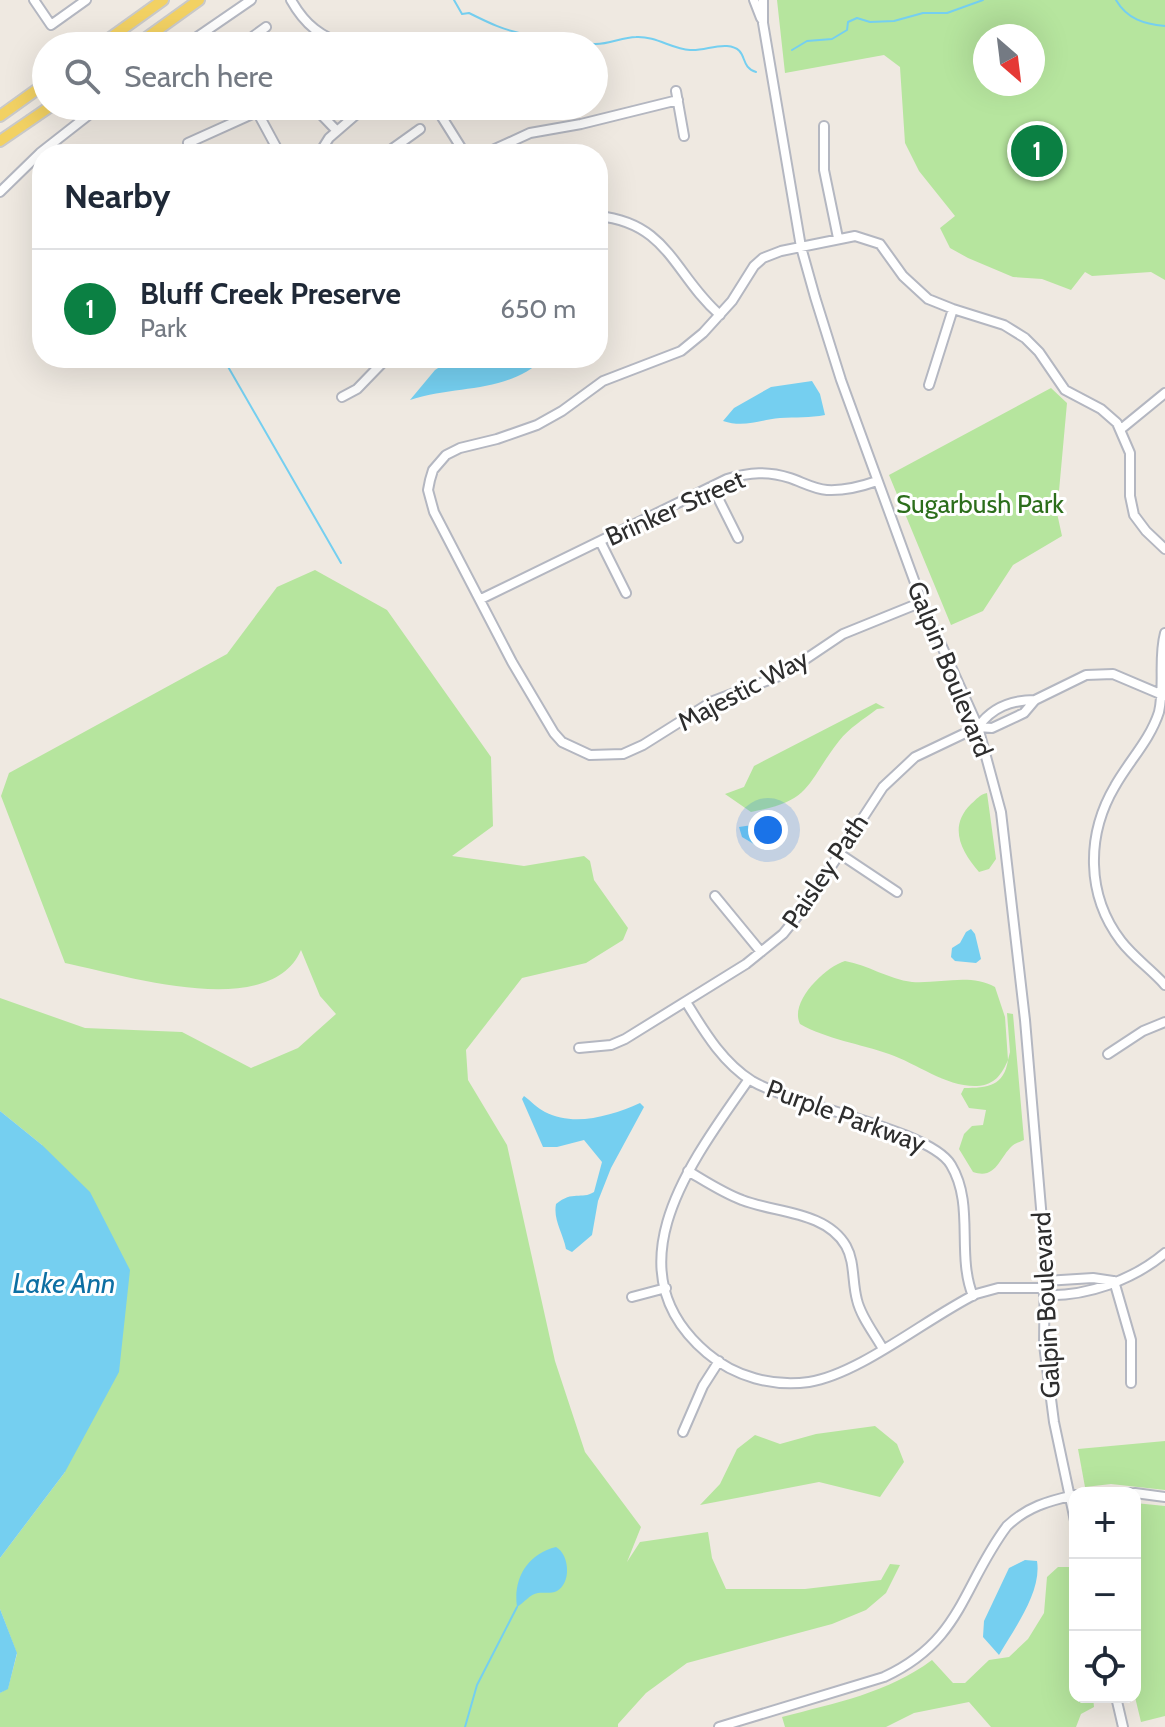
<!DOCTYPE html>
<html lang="en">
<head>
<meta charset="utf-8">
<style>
  :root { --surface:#fff; --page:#f2f2f3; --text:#1f2937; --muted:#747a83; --line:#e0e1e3; --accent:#0b8043 }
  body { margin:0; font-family:Cabin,sans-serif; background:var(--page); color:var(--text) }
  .controls { position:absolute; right:24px; bottom:24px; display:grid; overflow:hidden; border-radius:16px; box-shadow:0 8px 32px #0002 }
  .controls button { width:72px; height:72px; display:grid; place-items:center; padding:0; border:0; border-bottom:2px solid var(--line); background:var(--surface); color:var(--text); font:40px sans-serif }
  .compass { position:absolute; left:973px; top:24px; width:72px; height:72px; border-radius:50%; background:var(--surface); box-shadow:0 8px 32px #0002; rotate:152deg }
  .you { position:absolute; left:768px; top:830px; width:28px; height:28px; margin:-20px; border:6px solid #fff; border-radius:50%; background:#1a73e8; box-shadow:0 0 0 12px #1a73e833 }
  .badge { display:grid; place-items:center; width:52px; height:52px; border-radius:50%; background:var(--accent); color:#fff; font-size:26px; font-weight:700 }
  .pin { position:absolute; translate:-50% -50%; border:4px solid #fff; box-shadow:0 2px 8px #0006 }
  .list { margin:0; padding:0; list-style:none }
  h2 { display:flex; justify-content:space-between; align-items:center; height:104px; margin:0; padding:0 32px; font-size:34px }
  h2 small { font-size:26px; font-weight:400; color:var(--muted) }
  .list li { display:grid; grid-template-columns:52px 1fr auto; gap:24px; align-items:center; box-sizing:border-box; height:120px; padding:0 32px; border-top:2px solid var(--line) }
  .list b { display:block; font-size:30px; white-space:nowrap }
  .list p { margin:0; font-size:26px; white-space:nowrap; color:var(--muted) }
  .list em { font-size:26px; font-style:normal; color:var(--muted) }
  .icon { flex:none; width:44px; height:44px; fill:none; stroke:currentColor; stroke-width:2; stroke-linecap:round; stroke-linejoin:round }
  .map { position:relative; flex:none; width:1165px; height:1727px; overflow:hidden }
  .search { position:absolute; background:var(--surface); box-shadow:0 8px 32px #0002; left:32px; top:32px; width:576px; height:88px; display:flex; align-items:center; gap:20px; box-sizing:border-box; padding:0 28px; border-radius:44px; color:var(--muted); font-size:30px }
  .panel { position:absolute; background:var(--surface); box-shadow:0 8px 32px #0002; left:32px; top:144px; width:576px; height:224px; border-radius:32px }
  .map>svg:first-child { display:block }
</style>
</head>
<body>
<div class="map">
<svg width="1165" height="1727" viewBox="0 0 1165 1727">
  <rect width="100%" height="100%" fill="#efe9e1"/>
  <path fill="#b6e59e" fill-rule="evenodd" d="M777 0H1165V280L1151 272 1092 276 1085 272 1071 290 1042 279 1013 277 968 258 950 248 940 228 955 216 919 171 905 143 900 67 884 55 785 73ZM985 36H1033V84H985Z
    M1051 388 1067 403 1057 513 1062 536 1013 565 983 611 951 625 889 475Z
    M315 570 387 610 491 757 493 826 452 856 524 866 584 856 590 861 594 880 628 928 623 940 586 963 522 978 466 1050 468 1080 507 1145 555 1361 585 1452 641 1527 627 1562 640 1542 708 1532 712 1558 726 1589H805L881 1580 890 1564 900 1565 886 1593 866 1610 832 1624 687 1663 646 1693 618 1724V1727H0V1693L8 1688 17 1654 0 1609V1558L65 1472 42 1145 0 1111V998L85 1028 182 1032 251 1068 298 1048 336 1014 320 996 301 950C270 1022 124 975 65 963L1 796 9 773 227 654 277 587Z
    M876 703 885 708 877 709C864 719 849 728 839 741 805 785 812 801 751 812L725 794 744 787 754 766Z
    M987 793 996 859 989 869 979 872C961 851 948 827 971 804 977 799 979 795 987 793Z
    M845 961C868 965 888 979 912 982 940 984 970 973 995 987L1005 1017 1008 1060 1010 1052 1007 1013 1013 1014 1024 1140C1020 1142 1015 1143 1012 1146 999 1158 996 1180 973 1172L959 1149 964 1134 972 1126 983 1125 986 1110 969 1108 961 1094 964 1088C988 1088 1004 1086 1008 1060 1002 1074 995 1085 977 1086 946 1087 918 1064 889 1054 861 1044 826 1039 800 1024 789 1002 825 967 845 961Z
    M875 1426 897 1444 904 1462 880 1497 819 1482 700 1505 720 1484 737 1449 755 1435 780 1444 816 1434Z
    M1165 1441V1490L1111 1484 1085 1487 1078 1449Z
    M1135 1503 1165 1506V1716L1141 1722 1135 1697Z
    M1058 1567H1071L1075 1593V1697H1093L1094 1707 1081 1714 1076 1727H991L969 1702 914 1713 886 1727H785L782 1717C835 1703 888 1693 932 1660L953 1683H965L989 1660 1009 1657 1028 1639 1044 1613 1047 1577Z"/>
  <path fill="#c9ec9a" d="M950 497 955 513 939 518 933 503Z"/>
  <path fill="#75cff0" d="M454 358H545C504 395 459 384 410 400L435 370Z
    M812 381 820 394 825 415C810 418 796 417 780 418 759 420 744 428 723 421L734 408 771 387Z
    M778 821 782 835 778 842 764 850 742 837 739 827Z
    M971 929 975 934 981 959 976 963 955 961 951 957 952 948 960 943 966 932Z
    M524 1096C531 1101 537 1108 545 1112 574 1127 611 1116 640 1103L644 1107 611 1168 598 1201 592 1235 572 1252 566 1249C563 1233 553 1220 556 1204 573 1190 581 1200 594 1192L602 1162 584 1140 557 1147H543L522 1099Z
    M0 1111 42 1145 90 1192 130 1270 119 1372 65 1472 0 1558Z
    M556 1547C569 1554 572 1582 557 1591 551 1594 543 1592 538 1593 530 1594 524 1603 517 1607 513 1579 527 1554 556 1547Z
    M1025 1560 1037 1561C1042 1592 1014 1629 999 1655L983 1637 984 1621 1009 1568Z
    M0 1609 17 1653 8 1689 0 1693Z"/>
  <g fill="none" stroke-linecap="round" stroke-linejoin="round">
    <path stroke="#75cff0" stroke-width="2" d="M454 0 462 14 469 13C487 22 507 32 527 34 535 35 543 33 552 35 566 38 579 43 594 44 608 45 622 37 636 37 656 36 672 49 690 50 703 51 714 45 727 46 750 48 738 67 756 72
      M1116 0C1127 19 1144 24 1165 26
      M792 50 807 41 832 39 847 30 848 22 857 18 870 22 894 21 923 13H947L983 0
      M223 358 341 563
      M465 1727 477 1685 517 1607"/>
    <defs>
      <path id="minor" d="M34 0 51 25 86 0
        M291 0C305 25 321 37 348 46
        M754 0 761 18
        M763 0V23L801 247 815 297 841 380 922 602 978 727 1001 812 1025 1020 1035 1138 1045 1255 1044 1345 1054 1422 1075 1521
        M184 46 251 0
        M240 46 266 27
        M676 91 684 136
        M254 106 280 154
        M313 106 337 131
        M435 106 465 154
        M824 126V170L838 238
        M188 143 257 112
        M319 154 329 138 366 106
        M385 154 420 129
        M484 154 530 133 581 124 678 100
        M0 192 40 153 100 106
        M598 216C669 223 674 275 720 315
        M929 385 953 309
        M342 397 357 389 387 358
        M1121 429 1165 393
        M712 486 738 538
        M600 541 626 593
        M481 599 727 479C750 472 768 471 790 478 802 482 814 489 827 490 845 491 860 487 877 481
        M922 602 843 634 782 675 713 701 643 745 623 754 590 755 562 742 554 733 512 662 434 512 428 490 430 480 433 470 446 455 460 448 497 439 537 425 562 411 603 381 681 351 703 333 732 301 754 266 763 258 781 251 855 236 880 244 903 276 928 299 953 309 1004 325 1025 338 1039 352 1065 390 1101 409 1117 423 1130 453V496L1134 515 1146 531 1165 549
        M1165 633C1158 658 1165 686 1159 712 1150 740 1129 761 1115 786 1086 835 1086 895 1121 941 1134 958 1151 969 1165 985
        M978 727C992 707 1011 700 1035 700
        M840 854 897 892
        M715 896 761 952
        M686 1002C704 1031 722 1062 752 1081 795 1106 931 1130 951 1165 975 1205 956 1254 973 1296
        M579 1048 611 1045 625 1039 746 964 783 934 804 908 883 787 915 757 978 727 992 728 1024 713 1035 700 1086 675 1113 674 1165 696
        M1108 1054 1143 1031 1165 1022
        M749 1079C694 1158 607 1268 707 1353 735 1377 773 1387 809 1382 860 1374 927 1318 976 1294L998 1288H1045
        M688 1171C705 1181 723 1193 742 1200 775 1213 826 1211 846 1246 855 1262 852 1282 857 1300 861 1317 874 1333 883 1349
        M1045 1281 1093 1278 1113 1281
        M1114 1281 1131 1340V1383
        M1044 1295C1086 1297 1133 1280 1165 1253
        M632 1297 666 1288
        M683 1432 703 1386 719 1361
        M1086 1493H1131
        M1135 1493 1165 1497
        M1116 1697 1123 1727
        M719 1727 884 1677C962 1641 962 1586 1007 1526 1027 1507 1048 1501 1075 1495"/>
      <path id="major" d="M99 46 163 0
        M135 46 199 0
        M0 116 46 83
        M0 141 51 106"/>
    </defs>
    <use href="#minor" stroke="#b4b7c1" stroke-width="12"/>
    <use href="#major" stroke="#c9c9c9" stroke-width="14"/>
    <use href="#minor" stroke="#fff" stroke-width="8"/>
    <use href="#major" stroke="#f2d163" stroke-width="10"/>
  </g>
  <g text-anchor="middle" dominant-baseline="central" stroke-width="6" stroke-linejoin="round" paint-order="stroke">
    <g font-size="26" fill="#2c6e1b" stroke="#fff">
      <text x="980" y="504">Sugarbush Park</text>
    </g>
    <g font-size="26" fill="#2e2e2e" stroke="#fff">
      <text transform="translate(675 508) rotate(-24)">Brinker Street</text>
      <text transform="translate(950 669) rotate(68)">Galpin Boulevard</text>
      <text transform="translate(743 690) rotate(-28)">Majestic Way</text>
      <text transform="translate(825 871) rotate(-56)">Paisley Path</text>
      <text transform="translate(846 1116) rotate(20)">Purple Parkway</text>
      <text transform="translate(1046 1305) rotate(-93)">Galpin Boulevard</text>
    </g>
    <g font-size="28" font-style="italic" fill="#0d6fa3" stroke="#fff">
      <text x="64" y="1283">Lake Ann</text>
    </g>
  </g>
</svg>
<div class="controls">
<button>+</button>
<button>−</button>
<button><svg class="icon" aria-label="locate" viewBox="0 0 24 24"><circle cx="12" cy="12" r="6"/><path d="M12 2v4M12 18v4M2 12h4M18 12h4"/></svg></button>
</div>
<svg class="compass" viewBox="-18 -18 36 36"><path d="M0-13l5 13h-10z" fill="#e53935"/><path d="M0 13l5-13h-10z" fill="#747a83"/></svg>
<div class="you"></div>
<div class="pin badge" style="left:1037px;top:151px">1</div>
<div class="search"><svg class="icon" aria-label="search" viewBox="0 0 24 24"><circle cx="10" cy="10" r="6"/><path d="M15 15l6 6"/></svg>Search here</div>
<section class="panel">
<h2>Nearby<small></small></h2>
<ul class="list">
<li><span class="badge">1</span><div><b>Bluff Creek Preserve</b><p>Park</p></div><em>650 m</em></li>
</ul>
</section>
</div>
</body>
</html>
